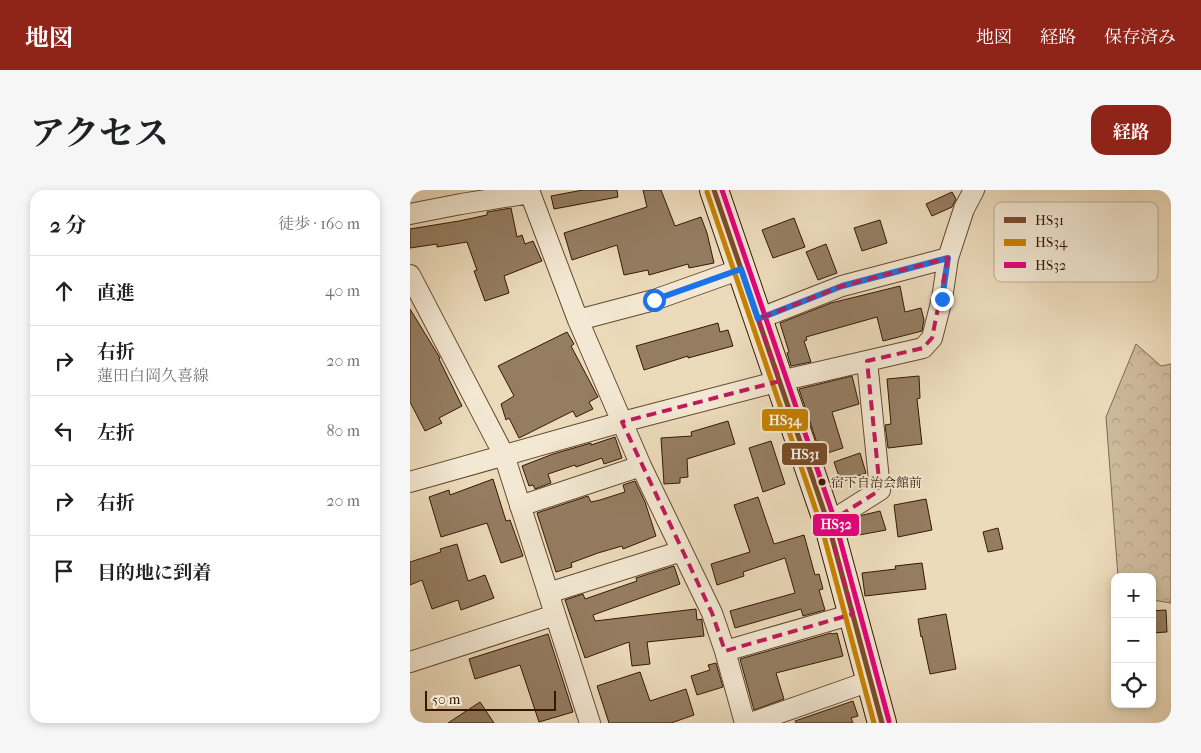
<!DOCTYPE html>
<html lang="ja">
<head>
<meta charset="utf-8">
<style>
  :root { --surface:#fff; --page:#f6f6f6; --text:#202124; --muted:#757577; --line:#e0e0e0; --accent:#8f2418 }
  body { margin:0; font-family:"IM FELL French Canon","Noto Serif JP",serif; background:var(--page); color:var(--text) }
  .controls { position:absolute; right:15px; bottom:15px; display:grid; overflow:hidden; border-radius:10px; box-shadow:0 2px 8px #0003 }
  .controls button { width:45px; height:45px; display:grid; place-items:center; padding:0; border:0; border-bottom:1px solid var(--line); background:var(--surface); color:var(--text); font:25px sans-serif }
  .scale { position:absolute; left:15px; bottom:12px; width:131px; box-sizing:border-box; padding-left:5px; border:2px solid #361802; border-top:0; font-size:14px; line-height:18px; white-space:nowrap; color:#361802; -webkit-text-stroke:4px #f3e8d3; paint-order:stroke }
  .stop { position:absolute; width:15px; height:15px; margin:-11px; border:4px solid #1a73e8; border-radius:50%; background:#fff }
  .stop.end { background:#1a73e8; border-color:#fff; box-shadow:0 1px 5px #0008 }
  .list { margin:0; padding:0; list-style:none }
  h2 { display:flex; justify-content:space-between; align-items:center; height:65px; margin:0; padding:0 20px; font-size:21px }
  h2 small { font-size:16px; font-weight:400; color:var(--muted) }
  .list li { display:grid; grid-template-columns:32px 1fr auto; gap:15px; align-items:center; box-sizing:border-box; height:70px; padding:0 20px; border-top:1px solid var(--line) }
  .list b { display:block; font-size:19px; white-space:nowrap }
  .list p { margin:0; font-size:16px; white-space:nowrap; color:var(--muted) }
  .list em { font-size:16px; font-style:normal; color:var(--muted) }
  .icon { flex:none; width:28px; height:28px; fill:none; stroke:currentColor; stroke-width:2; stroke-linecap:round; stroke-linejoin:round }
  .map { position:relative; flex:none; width:761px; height:533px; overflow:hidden; border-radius:15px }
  header { display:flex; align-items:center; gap:30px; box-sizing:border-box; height:70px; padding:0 25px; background:var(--accent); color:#fff }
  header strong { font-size:24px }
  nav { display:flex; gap:28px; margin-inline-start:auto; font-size:18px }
  .intro { display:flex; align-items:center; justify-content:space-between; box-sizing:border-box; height:120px; padding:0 30px }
  h1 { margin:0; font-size:35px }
  .button { padding:12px 22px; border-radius:15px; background:var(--accent); color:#fff; font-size:18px; font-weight:700 }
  main { display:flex; gap:30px; padding:0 30px }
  aside { flex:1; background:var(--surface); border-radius:15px; box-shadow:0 2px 8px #0003 }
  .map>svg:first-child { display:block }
</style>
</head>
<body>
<header>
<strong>地図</strong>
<nav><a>地図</a><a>経路</a><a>保存済み</a></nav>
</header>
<div class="intro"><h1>アクセス</h1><a class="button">経路</a></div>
<main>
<aside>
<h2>2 分<small>徒歩 · 160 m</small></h2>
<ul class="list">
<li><svg class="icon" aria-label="ahead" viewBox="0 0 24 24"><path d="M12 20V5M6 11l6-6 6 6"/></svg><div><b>直進</b></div><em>40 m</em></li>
<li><svg class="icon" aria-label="right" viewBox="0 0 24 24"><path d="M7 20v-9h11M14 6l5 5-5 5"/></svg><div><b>右折</b><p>蓮田白岡久喜線</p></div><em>20 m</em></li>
<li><svg class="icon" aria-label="left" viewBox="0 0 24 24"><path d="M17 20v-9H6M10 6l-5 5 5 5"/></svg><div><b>左折</b></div><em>80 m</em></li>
<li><svg class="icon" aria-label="right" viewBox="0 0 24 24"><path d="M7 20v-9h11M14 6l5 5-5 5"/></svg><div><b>右折</b></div><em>20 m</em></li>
<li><svg class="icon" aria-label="arrive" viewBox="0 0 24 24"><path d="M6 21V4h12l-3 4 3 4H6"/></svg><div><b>目的地に到着</b></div></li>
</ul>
</aside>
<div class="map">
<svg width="761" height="533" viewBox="0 0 761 533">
  <defs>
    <pattern id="forest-crowns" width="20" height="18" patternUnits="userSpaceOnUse" patternTransform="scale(1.25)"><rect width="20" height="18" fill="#cdba9c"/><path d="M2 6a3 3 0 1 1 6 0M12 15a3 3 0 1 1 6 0" fill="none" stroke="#b19f85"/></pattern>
  </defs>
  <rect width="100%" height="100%" fill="#ecdbbb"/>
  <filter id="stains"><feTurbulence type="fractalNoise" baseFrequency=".004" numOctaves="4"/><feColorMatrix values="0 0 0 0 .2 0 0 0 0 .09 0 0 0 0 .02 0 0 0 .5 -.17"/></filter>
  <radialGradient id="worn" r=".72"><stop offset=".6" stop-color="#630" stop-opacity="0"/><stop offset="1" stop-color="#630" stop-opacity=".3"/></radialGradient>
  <path fill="url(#forest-crowns)" stroke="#82694f" d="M726 154 751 176 761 174V413L742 410V387H708L696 227Z"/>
  <path fill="#957d62" stroke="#361802" d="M173 0H207L208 7 144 19 141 6Z
    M233 0H251L265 36 291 27 297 43 304 73 279 78 278 74 239 85 238 80 214 85 207 55 162 70 154 43 237 17Z
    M542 2 546 9 542 17 522 26 516 14Z
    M101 18 107 47 112 45 115 54 123 51 132 71 94 86 99 103 75 111 64 81 67 80 57 52 27 57V54L0 58V39L49 31 77 25V22Z
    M384 28 395 57 363 68 352 40Z
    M470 30 477 53 452 61 444 38Z
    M416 54 427 83 408 90 396 62Z
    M490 96 495 122 511 118 514 130 512 141 473 151 467 127 396 147 397 150 394 151 401 172 381 176 377 163 379 162 370 133 421 113Z
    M0 119 30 168 29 169 52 216 29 228 32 233 15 241 0 212Z
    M308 133 310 142 318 140 323 156 278 168V166L234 180 226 156Z
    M157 142 164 154 161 156 188 207 179 212 183 219 166 227 163 221 109 248 99 228 96 230 91 214 104 206 88 176Z
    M442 186 449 214 422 222 433 258 411 265 389 199Z
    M509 186 510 208 507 209 512 254 478 258 475 235 481 234 477 189Z
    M318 231 325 254 277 269 278 287 270 288V293L254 294 251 248 282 246 281 242Z
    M205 247 212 268 194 274 192 268 166 277 165 275 138 284 141 293 125 299 123 295 119 296 112 276 143 264 181 253V255Z
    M361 251 375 294 353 302 339 258Z
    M450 263 456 283 431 292 424 272Z
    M83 289 96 331 100 330 113 366 91 373 77 333 31 347 19 307 39 300 40 305Z
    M225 291 235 312 246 346 213 359 212 356 188 363 161 373 162 377 146 382 127 323 178 306 181 312 190 310 215 302 213 295Z
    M348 307 364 354 394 345 405 385 409 384 413 399 409 400 415 420 393 426 391 419 325 438 320 421 385 403 375 368 333 382 334 386 307 395 301 374 340 362 324 315Z
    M516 309 522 340 488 347 484 315Z
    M470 321 476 340 449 345 446 329 453 325Z
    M588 338 593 359 578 362 573 342Z
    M47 354 58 391 75 385 84 408 51 420 48 410 22 419 12 390 0 395V372L31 362 30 359Z
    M512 373 516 399 455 406 452 383 486 379 485 376Z
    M264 376 270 394 183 425 185 431 286 419 287 430 292 429V431L294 446 237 452 240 474 222 476 219 452 175 468 155 410 173 404 175 409 227 391 226 388Z
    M756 420 757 442 742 443V421Z
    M536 424 546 479 520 484 512 446 511 447 508 429Z
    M421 443 422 444 427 443 433 466 366 483 374 509 344 520 330 469Z
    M138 444 163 522 129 532 110 475 65 489 59 469Z
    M306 473 313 497 287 505 281 486 300 480 298 475Z
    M230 482 240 511 276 499 284 525 261 533H199L187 496Z
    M443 511 448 526 441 528 443 533H386L385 531Z
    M70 512 84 533H38Z"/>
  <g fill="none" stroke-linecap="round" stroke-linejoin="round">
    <defs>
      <path id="minor" d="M0 24 51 14 120 3 168 130 231 276 302 423 315 461 335 533
        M0 85 94 265 180 533
        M348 129 432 96 538 68
        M168 130 244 110 331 79
        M0 292 212 232 370 191 513 158 522 148 532 109 538 68 554 19 564 0
        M110 316 231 276
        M418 333 470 300 457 171
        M138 403 272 361
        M315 461 443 424
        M0 472 145 425
        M341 533 460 491"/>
      <path id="secondary" d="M304 0 418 333 472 533"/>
    </defs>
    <use href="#minor" stroke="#644930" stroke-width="22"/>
    <use href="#secondary" stroke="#361802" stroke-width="30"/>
    <use href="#minor" stroke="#f3e8d3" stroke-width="20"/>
    <use href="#secondary" stroke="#f3e8d3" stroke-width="28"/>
    <defs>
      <path id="bus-1" d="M304 0 418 333 472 533"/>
      <path id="bus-2" d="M297 2 411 335 464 533"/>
      <path id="bus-3" d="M312 0 425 331 479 531"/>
    </defs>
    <use href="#bus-1" stroke="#f3e8d3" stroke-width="9"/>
    <use href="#bus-2" stroke="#f3e8d3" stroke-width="9"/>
    <use href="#bus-3" stroke="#f3e8d3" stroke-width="9"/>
    <use href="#bus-1" stroke="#7a4b2a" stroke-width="5"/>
    <use href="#bus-2" stroke="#c78200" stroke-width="5"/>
    <use href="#bus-3" stroke="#e5007d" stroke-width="5"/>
  </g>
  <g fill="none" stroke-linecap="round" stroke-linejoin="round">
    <path stroke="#1a73e8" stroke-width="6" d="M244 110 331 79 348 129 432 96 538 68 532 109"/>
  </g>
  <path fill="none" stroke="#c2185b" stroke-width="4" stroke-dasharray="10 6" stroke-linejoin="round" d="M538 68 522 148 513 158 457 171 470 300 418 333 443 424 315 461 302 423 212 232 370 191 348 129 432 96Z"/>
  <circle fill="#361802" stroke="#f3e8d3" stroke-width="2" cx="412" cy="292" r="4.5"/>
  <g text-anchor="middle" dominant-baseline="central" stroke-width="4" stroke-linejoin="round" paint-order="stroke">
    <g font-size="13" fill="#361802" stroke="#f3e8d3" text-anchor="start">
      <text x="421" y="292">宿下自治会館前</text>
    </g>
  </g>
  <rect x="584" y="12" width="164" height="80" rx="8" fill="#f3e8d3" stroke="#baaa94" stroke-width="1"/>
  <rect x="594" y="27" width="22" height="6" fill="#7a4b2a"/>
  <rect x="594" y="49" width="22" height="7" fill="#c78200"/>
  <rect x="594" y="72" width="22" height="6" fill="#e5007d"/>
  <g font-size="14" fill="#361802">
    <text x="625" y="35">HS31</text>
    <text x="625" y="57">HS34</text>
    <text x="625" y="80">HS32</text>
  </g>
  <g stroke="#f3e8d3" stroke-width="2">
    <rect x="351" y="218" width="48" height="24" rx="5" fill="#c78200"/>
    <rect x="371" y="252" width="47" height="24" rx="5" fill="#7a4b2a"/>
    <rect x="402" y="323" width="48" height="24" rx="5" fill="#e5007d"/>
  </g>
  <g font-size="14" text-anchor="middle" font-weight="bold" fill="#fff">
    <text x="375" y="235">HS34</text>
    <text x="395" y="269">HS31</text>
    <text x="426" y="339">HS32</text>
  </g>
  <rect width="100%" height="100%" filter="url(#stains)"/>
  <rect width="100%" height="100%" fill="url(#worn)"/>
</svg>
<div class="controls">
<button>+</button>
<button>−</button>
<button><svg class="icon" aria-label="locate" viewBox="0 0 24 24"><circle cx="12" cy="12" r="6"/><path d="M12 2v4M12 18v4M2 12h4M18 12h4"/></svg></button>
</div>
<div class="scale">50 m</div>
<div class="stop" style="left:244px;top:110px"></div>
<div class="stop end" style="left:532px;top:109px"></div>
</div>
</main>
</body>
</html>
